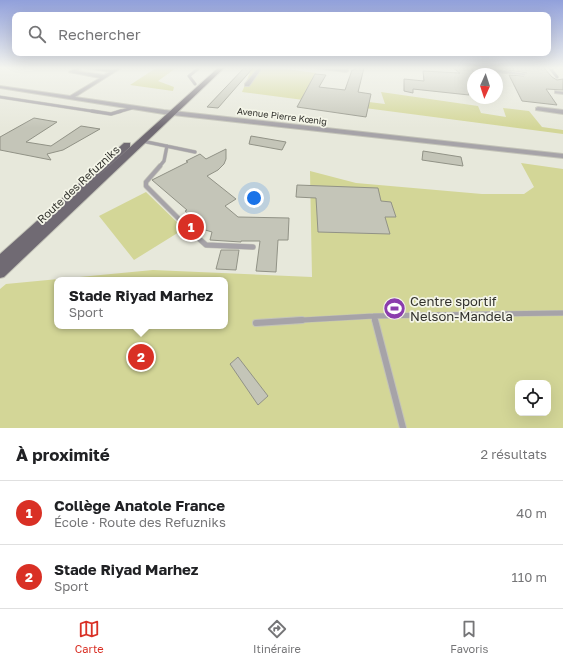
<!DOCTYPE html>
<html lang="fr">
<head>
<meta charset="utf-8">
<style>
  :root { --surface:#fff; --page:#f2f2f2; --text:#202124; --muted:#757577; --line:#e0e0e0; --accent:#d93025 }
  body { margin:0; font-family:"Golos Text",sans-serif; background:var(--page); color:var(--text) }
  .controls { position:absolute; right:12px; bottom:12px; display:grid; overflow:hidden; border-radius:8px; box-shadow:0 4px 16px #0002 }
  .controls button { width:36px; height:36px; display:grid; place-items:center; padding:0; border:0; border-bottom:1px solid var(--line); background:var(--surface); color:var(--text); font:20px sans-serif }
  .compass { position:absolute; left:467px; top:68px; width:36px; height:36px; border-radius:50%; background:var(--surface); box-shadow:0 4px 16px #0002; rotate:183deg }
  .you { position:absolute; left:254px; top:198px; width:14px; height:14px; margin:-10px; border:3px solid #fff; border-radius:50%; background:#1a73e8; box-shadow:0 0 0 6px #1a73e833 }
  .badge { display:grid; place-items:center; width:26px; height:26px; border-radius:50%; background:var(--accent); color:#fff; font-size:13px; font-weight:700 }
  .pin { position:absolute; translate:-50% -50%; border:2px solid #fff; box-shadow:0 1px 4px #0006 }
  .popup { position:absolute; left:54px; top:277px; width:174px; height:52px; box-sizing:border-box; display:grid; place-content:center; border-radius:8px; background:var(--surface); filter:drop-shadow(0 1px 3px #0005); font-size:13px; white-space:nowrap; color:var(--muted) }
  .popup b { font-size:15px; color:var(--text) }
  .popup::after { content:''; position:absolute; left:50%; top:100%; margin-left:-8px; border:8px solid transparent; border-top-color:var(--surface) }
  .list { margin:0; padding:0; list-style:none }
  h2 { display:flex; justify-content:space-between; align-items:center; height:52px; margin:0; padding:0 16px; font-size:17px }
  h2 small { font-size:13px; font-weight:400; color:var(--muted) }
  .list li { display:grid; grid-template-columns:26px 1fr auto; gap:12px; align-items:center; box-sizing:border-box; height:64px; padding:0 16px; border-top:1px solid var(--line) }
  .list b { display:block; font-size:15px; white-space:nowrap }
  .list p { margin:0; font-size:13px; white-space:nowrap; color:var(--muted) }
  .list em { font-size:13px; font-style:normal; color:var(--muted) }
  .icon { flex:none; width:22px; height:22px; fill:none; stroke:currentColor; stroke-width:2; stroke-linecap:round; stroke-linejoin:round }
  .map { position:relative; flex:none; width:563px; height:428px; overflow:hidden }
  .search { position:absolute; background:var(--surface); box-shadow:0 4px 16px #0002; left:12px; right:12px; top:12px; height:44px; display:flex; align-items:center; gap:10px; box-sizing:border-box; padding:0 14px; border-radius:8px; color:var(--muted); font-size:15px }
  .sheet { height:180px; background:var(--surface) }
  nav { display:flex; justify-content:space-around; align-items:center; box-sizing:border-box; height:56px; border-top:1px solid var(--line); background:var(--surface); font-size:11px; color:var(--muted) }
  nav a { display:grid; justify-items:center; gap:2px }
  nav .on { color:var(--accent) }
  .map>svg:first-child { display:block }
</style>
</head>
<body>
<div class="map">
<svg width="563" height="428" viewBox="0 0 563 428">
  <rect width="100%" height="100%" fill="#e7e8db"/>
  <path fill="#d3d697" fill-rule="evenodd" d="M156 68H176L158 81 174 87 173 91 130 85Z
    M252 68H278L316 73 304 94 385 104 381 92 478 106 481 113 506 117 503 108 529 111 542 127 563 130V134L242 92Z
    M521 163 563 169V428H0V289L6 284 153 270 312 277 310 171 356 183 482 194H524L534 187ZM57 280H225V326H57ZM518 383H548V413H518Z
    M146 192 184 229 134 260 99 216Z"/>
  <path fill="#c4c5b8" stroke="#919286" d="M244 68H253L218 108 207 107Z
    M355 68H364L358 92 371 94 366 117 297 107 315 74 326 75 319 87 345 90 352 70H354Z
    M453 68H473V85L468 87 469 95 413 89V93L404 91V79L424 81 423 71 460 73Z
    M505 68H544L552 77 557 80 563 79V90L546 89 557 105 522 101 509 75 524 76 527 73 506 70Z
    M34 118 57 122 26 142 51 146 81 126 100 129 63 150 47 154 51 160 0 150V137Z
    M251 136 286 142 282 150 249 144Z
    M226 149V159L224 164 218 170 207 176 236 199 225 206 238 217 289 218 288 240H278L276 272 256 271 260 241H241V242L210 240 212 232 202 229V226L185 211 187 210 152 180 188 162 186 161 200 154 206 159Z
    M423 151 461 157 463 166 422 160Z
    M297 185 378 188 381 201 391 202 396 217H385L390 234 318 232 316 198 296 197Z
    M221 250H239L236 270 216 269Z
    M238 357 268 396 258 405 230 364Z"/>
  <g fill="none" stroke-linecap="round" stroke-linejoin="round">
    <defs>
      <path id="service-far4" d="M550 68 557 77
        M195 84 189 76 199 68
        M0 97 98 112
        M118 112 132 108"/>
      <path id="service-far3" d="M92 111 111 114 121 111
        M142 141 195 152
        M159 167 164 161 167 146"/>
      <path id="service-far2" d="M160 166 146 182V186L196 236"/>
      <path id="service-far1" d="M195 235 206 245 253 247
        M374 316 375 321
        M285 321 374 316 563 313"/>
      <path id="service" d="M375 320 403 428
        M256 323 302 320"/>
      <path id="minor" d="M76 68H81L76 71 104 75 110 72 87 68 113 70 117 68H121L75 97 164 110 563 154V158L164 114 0 88V86L70 96 100 78 69 72Z
        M258 68H262L249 86H245V84Z
        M316 68 344 69V68H348V71L346 72Z
        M493 68H497L499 70 526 74 524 75 498 72Z
        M555 91 563 92V94L555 93Z
        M538 107 563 110V114L536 110V108Z"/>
      <path id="primary" d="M218 68H224L4 277 0 278V254L124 143H130V147L87 186Z"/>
    </defs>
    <use href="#service-far4" stroke="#c3c3b8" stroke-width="3.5"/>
    <use href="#service-far3" stroke="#c3c3b8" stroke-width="4"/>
    <use href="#service-far2" stroke="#c3c3b8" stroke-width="5.5"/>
    <use href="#service-far1" stroke="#c3c3b8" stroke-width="6"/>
    <use href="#service" stroke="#c3c3b8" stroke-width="8"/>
    <use href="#minor" stroke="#c3c3b8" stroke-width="2"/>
    <use href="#primary" stroke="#c3c3b8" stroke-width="2"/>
    <use href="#service-far4" stroke="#a6a3a8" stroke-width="2.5"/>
    <use href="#service-far3" stroke="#a6a3a8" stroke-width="3"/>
    <use href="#service-far2" stroke="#a6a3a8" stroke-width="4"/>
    <use href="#service-far1" stroke="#a6a3a8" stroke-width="5"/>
    <use href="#service" stroke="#a6a3a8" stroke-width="6"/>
    <use href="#minor" fill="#a6a3a8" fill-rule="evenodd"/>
    <use href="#primary" fill="#706a73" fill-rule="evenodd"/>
  </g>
  <linearGradient id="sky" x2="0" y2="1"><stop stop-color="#91a0db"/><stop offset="0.53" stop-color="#f4f5ef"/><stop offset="1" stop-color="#f4f5ef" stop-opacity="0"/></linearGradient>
  <rect width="563" height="128" fill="url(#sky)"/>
  <defs>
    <symbol id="stadium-disc" viewBox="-11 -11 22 22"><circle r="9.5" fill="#8b3dad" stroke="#f4f5e8"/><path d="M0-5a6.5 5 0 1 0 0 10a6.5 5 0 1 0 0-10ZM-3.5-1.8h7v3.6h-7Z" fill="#fff"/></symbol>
  </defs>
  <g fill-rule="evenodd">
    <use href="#stadium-disc" x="382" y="296" width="25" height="25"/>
  </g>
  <g text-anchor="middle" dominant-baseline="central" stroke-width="3.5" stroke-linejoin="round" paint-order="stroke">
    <g font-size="9" fill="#31312c" stroke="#f4f5e8">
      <text transform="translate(282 116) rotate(7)">Avenue Pierre Kœnig</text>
    </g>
    <g font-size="11" fill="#31312c" stroke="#f4f5e8">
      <text transform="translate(78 184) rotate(-43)">Route des Refuzniks</text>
    </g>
    <g font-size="13" fill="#31312c" stroke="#f4f5e8" text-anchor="start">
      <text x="410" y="301">Centre sportif<tspan x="410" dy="15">Nelson-Mandela</tspan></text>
    </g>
  </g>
</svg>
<div class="controls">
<button><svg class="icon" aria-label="locate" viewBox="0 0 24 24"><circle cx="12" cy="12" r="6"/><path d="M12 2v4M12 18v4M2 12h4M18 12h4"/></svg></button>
</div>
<svg class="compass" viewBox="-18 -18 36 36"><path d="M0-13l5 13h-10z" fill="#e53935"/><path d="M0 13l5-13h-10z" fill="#757577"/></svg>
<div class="you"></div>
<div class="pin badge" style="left:191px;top:227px">1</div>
<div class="pin badge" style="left:141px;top:357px">2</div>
<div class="popup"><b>Stade Riyad Marhez</b>Sport</div>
<div class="search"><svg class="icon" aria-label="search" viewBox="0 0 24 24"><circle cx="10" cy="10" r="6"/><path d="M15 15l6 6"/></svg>Rechercher</div>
</div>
<section class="sheet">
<h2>À proximité<small>2 résultats</small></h2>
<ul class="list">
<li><span class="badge">1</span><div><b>Collège Anatole France</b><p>École · Route des Refuzniks</p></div><em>40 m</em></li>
<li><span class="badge">2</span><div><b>Stade Riyad Marhez</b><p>Sport</p></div><em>110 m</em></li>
</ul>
</section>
<nav>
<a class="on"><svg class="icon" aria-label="map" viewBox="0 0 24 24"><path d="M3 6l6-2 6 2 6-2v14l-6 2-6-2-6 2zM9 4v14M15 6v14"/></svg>Carte</a>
<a><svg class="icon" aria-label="directions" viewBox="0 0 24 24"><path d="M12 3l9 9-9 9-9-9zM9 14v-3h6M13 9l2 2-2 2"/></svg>Itinéraire</a>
<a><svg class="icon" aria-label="saved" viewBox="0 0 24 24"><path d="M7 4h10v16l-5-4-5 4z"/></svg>Favoris</a>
</nav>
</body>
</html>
